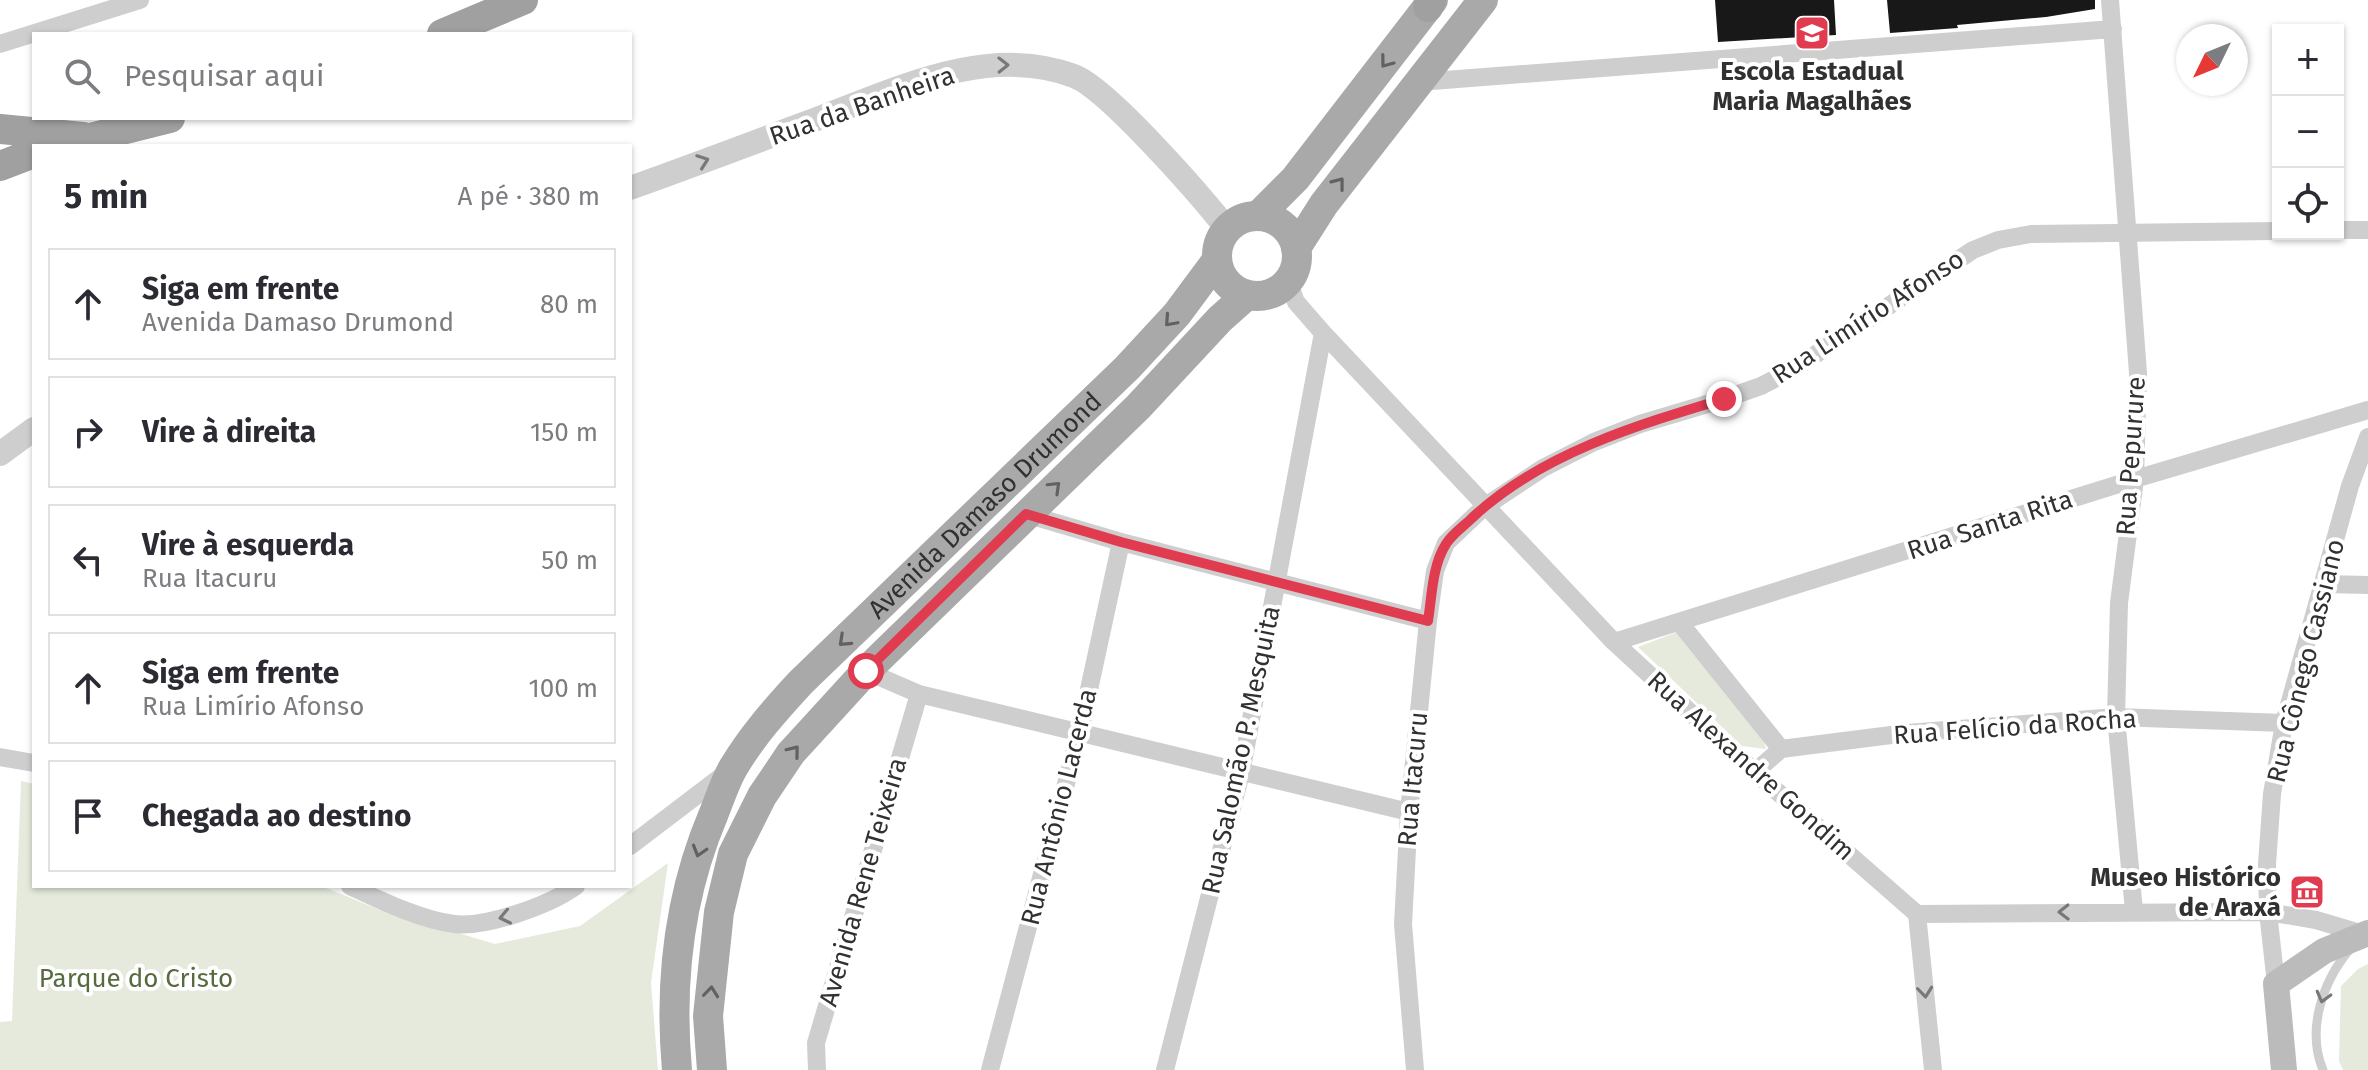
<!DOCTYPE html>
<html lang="pt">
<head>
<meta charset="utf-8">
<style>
  :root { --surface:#fff; --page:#f2f2f3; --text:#2b2b33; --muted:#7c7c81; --line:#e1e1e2 }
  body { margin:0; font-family:"Fira Sans",sans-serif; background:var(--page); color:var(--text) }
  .controls { position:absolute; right:24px; top:24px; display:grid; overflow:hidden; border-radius:0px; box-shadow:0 2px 6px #0004 }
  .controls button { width:72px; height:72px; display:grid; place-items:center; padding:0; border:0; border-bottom:2px solid var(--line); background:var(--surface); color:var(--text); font:40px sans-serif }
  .compass { position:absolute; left:2176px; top:24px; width:72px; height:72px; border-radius:50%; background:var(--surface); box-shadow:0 2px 6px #0004; rotate:227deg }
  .stop { position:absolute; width:24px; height:24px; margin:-18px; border:6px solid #e03b4f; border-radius:50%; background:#fff }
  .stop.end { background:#e03b4f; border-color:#fff; box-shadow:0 2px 8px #0008 }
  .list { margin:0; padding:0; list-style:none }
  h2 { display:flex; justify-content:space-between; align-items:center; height:104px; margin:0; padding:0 32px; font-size:34px }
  h2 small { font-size:26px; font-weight:400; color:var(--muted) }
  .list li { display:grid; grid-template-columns:52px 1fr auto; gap:24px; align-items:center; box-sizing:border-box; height:112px; margin:0 16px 16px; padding:0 16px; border:2px solid var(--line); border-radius:0px }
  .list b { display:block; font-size:30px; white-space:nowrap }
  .list p { margin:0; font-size:26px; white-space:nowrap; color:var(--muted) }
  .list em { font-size:26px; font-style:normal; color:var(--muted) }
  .icon { flex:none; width:44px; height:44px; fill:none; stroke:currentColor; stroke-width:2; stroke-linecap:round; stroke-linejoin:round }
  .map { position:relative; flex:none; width:2368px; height:1070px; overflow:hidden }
  .search { position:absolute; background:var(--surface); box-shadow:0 2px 6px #0004; left:32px; top:32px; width:600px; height:88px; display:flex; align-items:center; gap:20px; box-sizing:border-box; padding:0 28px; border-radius:0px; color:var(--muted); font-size:30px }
  .panel { position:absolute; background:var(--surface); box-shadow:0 2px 6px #0004; left:32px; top:144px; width:600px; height:744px; border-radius:0px }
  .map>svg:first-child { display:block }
</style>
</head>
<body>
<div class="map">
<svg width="2368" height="1070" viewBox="0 0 2368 1070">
  <rect width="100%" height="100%" fill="#fff"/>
  <path fill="#e5eadd" d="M1677 632 1763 738 1766 749 1742 746 1638 647Z
    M21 781 34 784V886H321L378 909 495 944 580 926 668 863 651 983 658 1070H0V1022L12 1021Z
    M2368 964V1070H2343L2339 1061 2341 986 2358 969Z"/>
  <path fill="#181818" d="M1715 0H1834L1836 35 1718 42Z
    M1887 0H2095V9L2046 17 1957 25 1958 28 1890 33Z"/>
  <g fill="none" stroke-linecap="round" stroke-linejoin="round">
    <path stroke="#cecece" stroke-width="9" d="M2323 1070C2306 1029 2323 981 2350 949"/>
    <path stroke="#cecece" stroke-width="18" d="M2110 0 2138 373 2135 479 2119 603 2116 717 2134 911
      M0 44 140 0
      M1419 82 2113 29
      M2338 230H2368
      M1288 281 1296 302 1323 333 1614 642 1755 772 1917 914 2268 912 2316 920 2363 934
      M1026 514 1121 542 1428 621
      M2324 584 2368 585
      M1680 623 1781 749
      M1614 642 2135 479 2368 410
      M866 671 919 694 1409 812
      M0 757 34 763
      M1755 772 1781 749 1907 733 2116 717 2284 723
      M630 846 726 773
      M350 886C380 900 421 920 454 924 486 928 550 905 576 886
      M1917 914 1933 1070
      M2276 984 2268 912 2267 864 2272 794 2284 723 2350 486 2368 437
      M817 1070 816 1043 919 694
      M990 1070 1080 731 1121 542
      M1165 1070 1241 773 1323 333
      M1415 1070 1403 924 1409 812 1428 621 1435 571 1446 543 1484 507 1543 468 1594 442 1640 424 1724 399 1761 386 1792 370 1973 250 1998 240 2031 234 2278 231"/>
    <path stroke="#cecece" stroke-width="24" d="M630 188C689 167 747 145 806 123 889 93 985 42 1074 76 1108 89 1201 196 1227 229
      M0 454 34 429"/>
    <path stroke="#bbb" stroke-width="26" d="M2284 1070 2276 984 2324 951 2368 933"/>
    <g stroke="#a9a9a9" stroke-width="30">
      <path d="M1258 216 1295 179 1433 0"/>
      <circle cx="1257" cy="256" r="40"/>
      <path d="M1296 248 1324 204 1483 0"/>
      <path id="s1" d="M677 1070C669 981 679 895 714 813 720 798 725 782 733 768 752 736 776 709 801 682L1127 368 1177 314 1217 260"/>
      <path d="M712 1070 708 1016 719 912 733 854 762 796 791 753 866 671 1138 407 1220 319 1247 295"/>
    </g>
    <path stroke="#a0a0a0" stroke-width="30" d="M1428 7 1431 0
      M442 34 523 0
      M0 129 83 137
      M58 146 170 118
      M0 166 34 153"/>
  </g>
  <defs><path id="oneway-chevron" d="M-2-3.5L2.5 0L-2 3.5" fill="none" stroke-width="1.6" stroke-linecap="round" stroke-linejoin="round" transform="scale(2)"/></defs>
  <g stroke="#616161">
    <use href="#oneway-chevron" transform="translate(1386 62) rotate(127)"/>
    <use href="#oneway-chevron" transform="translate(1339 183) rotate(-52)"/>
    <use href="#oneway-chevron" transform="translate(1170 321) rotate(132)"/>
    <use href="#oneway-chevron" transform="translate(1055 487) rotate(-44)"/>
    <use href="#oneway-chevron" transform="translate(844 641) rotate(137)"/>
    <use href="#oneway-chevron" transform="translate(794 751) rotate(-51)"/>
    <use href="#oneway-chevron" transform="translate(699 851) rotate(107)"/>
    <use href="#oneway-chevron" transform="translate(711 992) rotate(-84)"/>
  </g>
  <g stroke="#787878">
    <use href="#oneway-chevron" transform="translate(1003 65) rotate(-1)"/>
    <use href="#oneway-chevron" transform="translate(703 161) rotate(-20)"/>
    <use href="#oneway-chevron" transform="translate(2064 912) rotate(179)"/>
    <use href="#oneway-chevron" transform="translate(505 917) rotate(168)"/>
    <use href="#oneway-chevron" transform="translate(1925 992) rotate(84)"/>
    <use href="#oneway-chevron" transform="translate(2323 997) rotate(105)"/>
  </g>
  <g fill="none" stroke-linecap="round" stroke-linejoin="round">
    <path stroke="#e03b4f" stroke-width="10" d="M866 671 1026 514 1121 542 1428 621C1432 596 1432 566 1446 544 1452 534 1464 526 1472 518 1540 454 1637 425 1724 399"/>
  </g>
  <defs>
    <symbol id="school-square" viewBox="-11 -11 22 22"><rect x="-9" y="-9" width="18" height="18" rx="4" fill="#e03b4f" stroke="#fff"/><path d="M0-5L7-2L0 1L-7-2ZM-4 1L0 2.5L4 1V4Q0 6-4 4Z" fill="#fff"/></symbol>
    <symbol id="museum-square" viewBox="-11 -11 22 22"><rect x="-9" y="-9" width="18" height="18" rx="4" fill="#e03b4f" stroke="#fff"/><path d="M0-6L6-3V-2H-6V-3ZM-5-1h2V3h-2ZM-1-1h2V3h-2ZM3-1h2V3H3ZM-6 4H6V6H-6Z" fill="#fff"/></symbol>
  </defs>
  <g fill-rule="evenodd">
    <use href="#school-square" x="1792" y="13" width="40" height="40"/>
    <use href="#museum-square" x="2287" y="872" width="40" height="40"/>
  </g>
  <g text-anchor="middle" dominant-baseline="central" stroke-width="8" stroke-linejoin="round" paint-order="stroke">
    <g font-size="26" font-weight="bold" fill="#313131" stroke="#fff">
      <text x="1812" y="71">Escola Estadual<tspan x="1812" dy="30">Maria Magalhães</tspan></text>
      <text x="2281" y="877" text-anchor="end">Museo Histórico<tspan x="2281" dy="30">de Araxá</tspan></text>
    </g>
    <g font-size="26" fill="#313131" stroke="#fff">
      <text transform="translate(862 106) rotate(-19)">Rua da Banheira</text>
      <text transform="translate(1868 317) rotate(-33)">Rua Limírio Afonso</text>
      <text transform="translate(2131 456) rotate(-86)">Rua Pepurure</text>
      <text stroke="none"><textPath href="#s1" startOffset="676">Avenida Damaso Drumond</textPath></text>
      <text transform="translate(1990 525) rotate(-18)">Rua Santa Rita</text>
      <text transform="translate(2306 661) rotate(-76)">Rua Cônego Cassiano</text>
      <text transform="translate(2015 727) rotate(-4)">Rua Felício da Rocha</text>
      <text transform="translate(1241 750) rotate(-78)">Rua Salomão P. Mesquita</text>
      <text transform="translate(1751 766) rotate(42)">Rua Alexandre Gondim</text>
      <text transform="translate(1413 779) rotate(-85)">Rua Itacuru</text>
      <text transform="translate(1059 807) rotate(-76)">Rua Antônio Lacerda</text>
      <text transform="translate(863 882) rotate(-74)">Avenida Rene Teixeira</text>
    </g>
    <g font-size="26" fill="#566c3f" stroke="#fff">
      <text x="136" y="978">Parque do Cristo</text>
    </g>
  </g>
</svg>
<div class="controls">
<button>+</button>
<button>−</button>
<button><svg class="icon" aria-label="locate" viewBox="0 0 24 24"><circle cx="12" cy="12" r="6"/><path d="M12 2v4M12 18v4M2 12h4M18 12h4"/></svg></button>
</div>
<svg class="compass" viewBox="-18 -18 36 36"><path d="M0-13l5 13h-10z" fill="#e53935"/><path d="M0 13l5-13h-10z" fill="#7c7c81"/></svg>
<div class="stop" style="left:866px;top:671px"></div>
<div class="stop end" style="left:1724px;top:399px"></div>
<div class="search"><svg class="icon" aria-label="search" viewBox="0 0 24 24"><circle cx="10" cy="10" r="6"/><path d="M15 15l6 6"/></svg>Pesquisar aqui</div>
<section class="panel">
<h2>5 min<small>A pé · 380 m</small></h2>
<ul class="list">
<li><svg class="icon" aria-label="ahead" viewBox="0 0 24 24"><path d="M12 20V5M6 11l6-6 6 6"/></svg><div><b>Siga em frente</b><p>Avenida Damaso Drumond</p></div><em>80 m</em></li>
<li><svg class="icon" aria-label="right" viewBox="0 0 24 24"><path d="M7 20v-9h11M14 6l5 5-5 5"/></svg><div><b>Vire à direita</b></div><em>150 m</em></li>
<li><svg class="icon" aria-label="left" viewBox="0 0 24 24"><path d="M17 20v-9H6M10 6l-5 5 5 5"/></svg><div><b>Vire à esquerda</b><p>Rua Itacuru</p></div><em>50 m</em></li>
<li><svg class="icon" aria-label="ahead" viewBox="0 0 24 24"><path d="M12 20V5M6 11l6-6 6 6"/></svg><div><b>Siga em frente</b><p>Rua Limírio Afonso</p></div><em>100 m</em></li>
<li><svg class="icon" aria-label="arrive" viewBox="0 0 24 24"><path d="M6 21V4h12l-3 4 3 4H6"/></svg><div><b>Chegada ao destino</b></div></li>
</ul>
</section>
</div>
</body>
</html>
